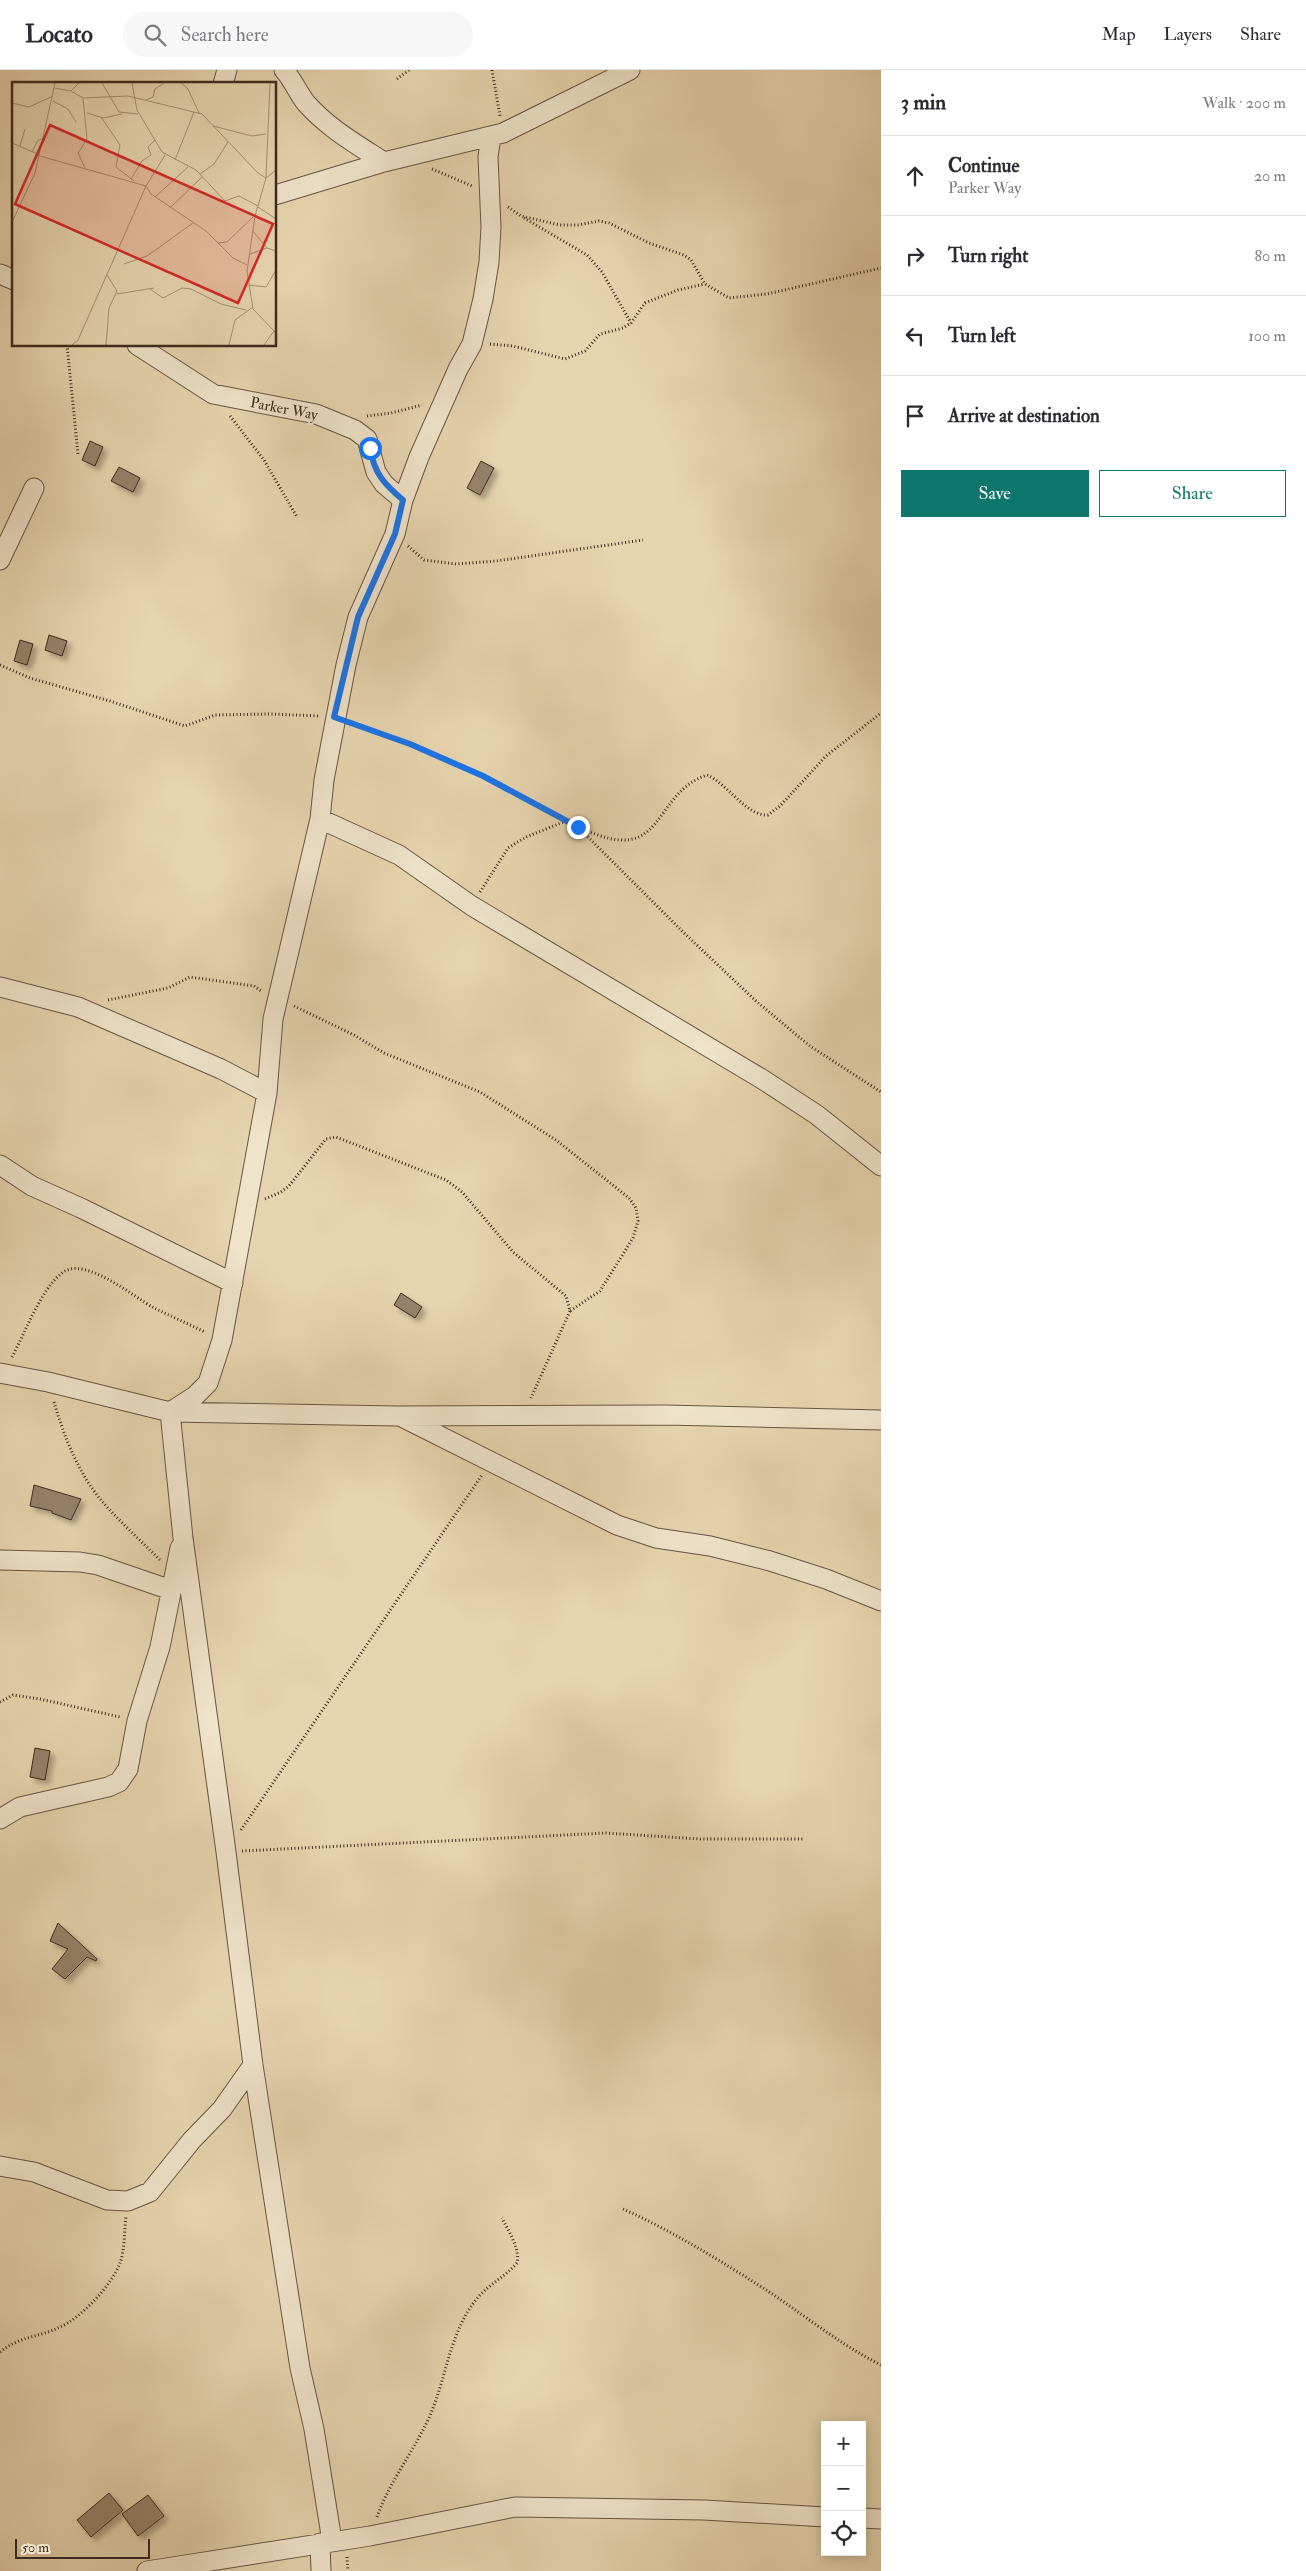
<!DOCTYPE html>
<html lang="en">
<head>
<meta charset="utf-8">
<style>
  :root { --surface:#fff; --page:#f7f7f7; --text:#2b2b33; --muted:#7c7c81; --line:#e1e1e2; --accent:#0f766e }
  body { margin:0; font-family:"IM FELL Double Pica",serif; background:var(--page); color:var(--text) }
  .controls { position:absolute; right:15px; bottom:15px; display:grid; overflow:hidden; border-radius:0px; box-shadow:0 2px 12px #0003 }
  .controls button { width:45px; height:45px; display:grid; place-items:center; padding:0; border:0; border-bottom:1px solid var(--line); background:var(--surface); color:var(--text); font:25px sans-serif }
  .scale { position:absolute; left:15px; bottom:12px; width:135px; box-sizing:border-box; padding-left:5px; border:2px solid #3e2a20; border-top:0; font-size:14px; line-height:18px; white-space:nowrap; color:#3e2a20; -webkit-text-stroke:4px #efe3ca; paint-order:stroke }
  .stop { position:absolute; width:15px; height:15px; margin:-11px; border:4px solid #1a73e8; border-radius:50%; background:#fff }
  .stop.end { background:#1a73e8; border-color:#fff; box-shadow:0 1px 5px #0008 }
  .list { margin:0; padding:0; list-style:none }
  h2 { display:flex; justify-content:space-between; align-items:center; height:65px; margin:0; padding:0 20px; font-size:21px }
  h2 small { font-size:16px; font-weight:400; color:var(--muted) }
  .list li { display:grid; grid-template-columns:32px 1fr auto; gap:15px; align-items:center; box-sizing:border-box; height:80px; padding:0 20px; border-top:1px solid var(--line) }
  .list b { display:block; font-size:19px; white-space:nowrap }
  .list p { margin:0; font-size:16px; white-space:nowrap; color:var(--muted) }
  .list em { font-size:16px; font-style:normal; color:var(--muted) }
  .actions { display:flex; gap:10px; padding:15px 20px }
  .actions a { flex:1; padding:11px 0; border:1px solid var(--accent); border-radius:0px; text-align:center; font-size:18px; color:var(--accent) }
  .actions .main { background:var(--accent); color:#fff }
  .icon { flex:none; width:28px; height:28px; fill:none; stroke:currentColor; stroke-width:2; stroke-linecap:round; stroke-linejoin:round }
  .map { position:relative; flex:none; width:881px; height:2501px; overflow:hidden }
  header { display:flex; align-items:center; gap:30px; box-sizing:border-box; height:70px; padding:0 25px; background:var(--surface); border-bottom:1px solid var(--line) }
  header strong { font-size:24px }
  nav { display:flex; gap:28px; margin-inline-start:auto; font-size:18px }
  .search { width:350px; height:45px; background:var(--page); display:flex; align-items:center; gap:12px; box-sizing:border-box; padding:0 18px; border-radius:28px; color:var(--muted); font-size:19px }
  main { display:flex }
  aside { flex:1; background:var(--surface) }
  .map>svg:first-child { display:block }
</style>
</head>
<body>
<header>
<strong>Locato</strong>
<div class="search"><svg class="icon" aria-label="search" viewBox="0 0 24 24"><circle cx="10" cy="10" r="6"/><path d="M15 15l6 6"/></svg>Search here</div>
<nav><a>Map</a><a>Layers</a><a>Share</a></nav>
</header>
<main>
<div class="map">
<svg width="881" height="2501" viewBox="0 0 881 2501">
  <defs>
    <filter id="shadow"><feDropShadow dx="4.5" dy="4.5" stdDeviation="2.5" flood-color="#0004"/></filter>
  </defs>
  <rect width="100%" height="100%" fill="#e6d4ae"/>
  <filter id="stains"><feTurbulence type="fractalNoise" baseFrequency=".004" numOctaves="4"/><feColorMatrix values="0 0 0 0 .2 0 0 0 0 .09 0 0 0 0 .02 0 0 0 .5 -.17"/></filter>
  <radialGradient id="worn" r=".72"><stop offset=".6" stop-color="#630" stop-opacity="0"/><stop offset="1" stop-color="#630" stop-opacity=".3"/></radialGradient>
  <path fill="#95826a" stroke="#3e2a20" filter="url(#shadow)" d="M90 371 103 377 95 396 82 390Z
    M481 391 494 398 480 425 467 418Z
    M119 397 140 408 133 422 111 411Z
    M49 565 67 571 62 586 45 580Z
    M20 570 33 574 27 595 14 591Z
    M401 1223 422 1237 415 1248 394 1235Z
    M34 1415 81 1429 71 1450 52 1443V1441L30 1436Z
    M35 1678 50 1681 45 1710 30 1707Z
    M58 1853 97 1889 96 1891 87 1887 65 1909 52 1899 68 1879 50 1871Z
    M109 2423 123 2440 91 2467 77 2450Z
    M148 2425 164 2446 138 2466 122 2444Z"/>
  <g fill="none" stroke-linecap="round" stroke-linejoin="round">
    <defs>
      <path id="minor" d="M284 0C293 10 298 23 306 33 328 58 356 74 384 92
        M223 14 227 0
        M275 125 384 92 503 63 630 0
        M0 204 14 210
        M137 275 213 324 316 344 355 360 367 369 376 402 384 414 403 430
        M0 490 34 418
        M320 749 399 785 472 836 762 1009 817 1045 881 1096
        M0 917 78 937 221 999 267 1023
        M0 1095 32 1116 83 1139 233 1213
        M0 1303 48 1312 170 1342 398 1346 666 1345 881 1350
        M170 1342 195 1326 208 1313 222 1270 267 1023 273 949 320 749 324 710 346 595 358 547 395 464 403 430 419 387 458 299 472 274 483 229 489 192 491 157 488 87 491 66
        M170 1342 183 1468 226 1782 253 1995 300 2298 314 2359 332 2471
        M402 1347 617 1455 656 1468 710 1476 770 1491 826 1509 881 1531
        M0 1490 80 1492 98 1495 171 1520
        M0 1749 20 1737 108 1717 119 1712 128 1699 137 1651 160 1577 180 1478
        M0 2096 34 2102 107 2130 128 2131 150 2122 192 2070 222 2039 253 1995
        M862 2448 881 2449
        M320 2473 321 2501
        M147 2501 370 2466 515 2437 704 2440 825 2447"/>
    </defs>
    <use href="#minor" stroke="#685444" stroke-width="21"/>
    <path stroke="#3e2a20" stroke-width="3" stroke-dasharray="1 2.5" stroke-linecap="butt" d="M492 0 500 46
      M397 9 409 0
      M432 99 472 116
      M508 137 521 146 560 155H578L599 151 609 153 649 173 684 185 691 190 705 214 729 228 767 224 881 198
      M524 148 587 185 602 202 631 253
      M490 274 513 276 565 289 585 281 600 264 623 258 631 253 645 233 678 220 705 214
      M67 275 78 384
      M230 346 264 390 297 447
      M367 346 391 343 422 335
      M408 476 424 490 456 494 496 491 643 470
      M0 595 30 608 110 631 185 656 215 645 271 644 320 646
      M352 654 410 674 483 706 578 757 683 862 757 932 810 976 881 1022
      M581 758C667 799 650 724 707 705 728 714 746 746 768 745L780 736 826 686 881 643
      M480 822 508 778 526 767 566 751
      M108 930 168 918 190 907 254 916 261 921
      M294 936 354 965 384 983 480 1022 556 1070 629 1128 636 1138 638 1151 633 1168 600 1221 570 1241
      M265 1129 281 1122 289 1116 326 1069 336 1067 446 1110 462 1122 513 1182 566 1226 570 1241 531 1328
      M12 1287C25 1263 41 1219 62 1203 84 1185 134 1227 154 1238 171 1246 188 1254 205 1262
      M54 1332C64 1366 77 1400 100 1429 118 1450 140 1470 160 1490
      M0 1632 13 1625 40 1629 120 1647
      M241 1760 482 1405
      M242 1781 606 1763 700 1769H804
      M623 2139C670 2160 716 2188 760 2216 801 2242 837 2273 881 2295
      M0 2282C22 2265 38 2268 60 2257 81 2248 112 2215 120 2193 125 2180 124 2161 126 2147
      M377 2447C389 2413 411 2385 427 2352 446 2313 448 2266 475 2231 487 2215 504 2208 517 2193 520 2178 509 2162 502 2148
      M347 2487 348 2501"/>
    <use href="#minor" stroke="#efe3ca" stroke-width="19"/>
  </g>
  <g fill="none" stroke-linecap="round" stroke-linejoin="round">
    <path stroke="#1a73e8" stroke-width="6" d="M370 378C374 403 384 414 403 430L395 464 358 547 334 647 410 674 483 706 578 757"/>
  </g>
  <g text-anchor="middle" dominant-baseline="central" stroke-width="4" stroke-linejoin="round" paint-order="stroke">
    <g font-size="15" fill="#3e2a20" stroke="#efe3ca">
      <text transform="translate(284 339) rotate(11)">Parker Way</text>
    </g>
  </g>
  <g transform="translate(12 12)">
    <rect width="264" height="264" fill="#e6d4ae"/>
    <path fill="none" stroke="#a39075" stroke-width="1" d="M90 1 107 30 126 32M120 1 125 28 150 70 184 88 213 119 227 114 246 124M169 1 176 7 187 31M258 1 254 96 243 134 235 189 241 227 264 251M43 6 59 9 67 1M59 9 71 16 116 14 190 32 246 91 254 96 264 88M71 16 75 57 66 71 73 86M134 18 141 15 143 7 152 1M41 19 56 27 64 40M0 21 17 25 41 14M75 31 91 36 110 32M89 35 108 63 104 85 122 99M201 44 240 54 254 52M0 61 28 73M8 64 13 47M20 70 26 58 31 57M28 74 134 104 139 112 194 149 221 176 235 183M163 78 182 30M188 92 202 82 216 60M119 97 130 79 139 73 136 65 143 58M143 115 176 85M159 125 190 95M246 125 264 137M0 140 23 91 43 1M241 149 255 166M206 161 215 160 241 135M238 172 255 166 264 169M112 182 135 174 181 141M236 203 254 205 264 188M138 207 151 216 170 206 179 207 209 222 234 228M105 212 142 206M60 263 66 258 134 104 153 73M94 263 97 226 105 209 95 193M217 263 223 238 241 225M252 263 262 249"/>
    <path fill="#d62828" fill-opacity="0.15" stroke="#d62828" stroke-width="2.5" d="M38 43 261 142 226 221 3 122Z"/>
    <rect width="264" height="264" fill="none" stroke="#3e2a20" stroke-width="2.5"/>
  </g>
  <rect width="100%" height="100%" filter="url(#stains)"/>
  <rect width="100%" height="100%" fill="url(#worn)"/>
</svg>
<div class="controls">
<button>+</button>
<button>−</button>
<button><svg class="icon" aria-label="locate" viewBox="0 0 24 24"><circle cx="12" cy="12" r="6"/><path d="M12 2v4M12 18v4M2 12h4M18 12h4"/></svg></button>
</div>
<div class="scale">50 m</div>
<div class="stop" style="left:370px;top:378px"></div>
<div class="stop end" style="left:578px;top:757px"></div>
</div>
<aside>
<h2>3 min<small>Walk · 200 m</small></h2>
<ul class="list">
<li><svg class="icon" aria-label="ahead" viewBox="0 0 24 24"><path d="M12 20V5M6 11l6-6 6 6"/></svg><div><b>Continue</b><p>Parker Way</p></div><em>20 m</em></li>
<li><svg class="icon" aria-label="right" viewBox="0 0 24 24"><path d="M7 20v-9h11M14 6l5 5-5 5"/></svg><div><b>Turn right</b></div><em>80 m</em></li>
<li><svg class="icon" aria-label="left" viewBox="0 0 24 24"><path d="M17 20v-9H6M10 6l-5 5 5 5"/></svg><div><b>Turn left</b></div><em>100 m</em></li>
<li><svg class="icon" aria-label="arrive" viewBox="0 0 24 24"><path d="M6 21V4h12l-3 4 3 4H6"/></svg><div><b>Arrive at destination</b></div></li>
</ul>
<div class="actions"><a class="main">Save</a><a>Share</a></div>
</aside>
</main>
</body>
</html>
